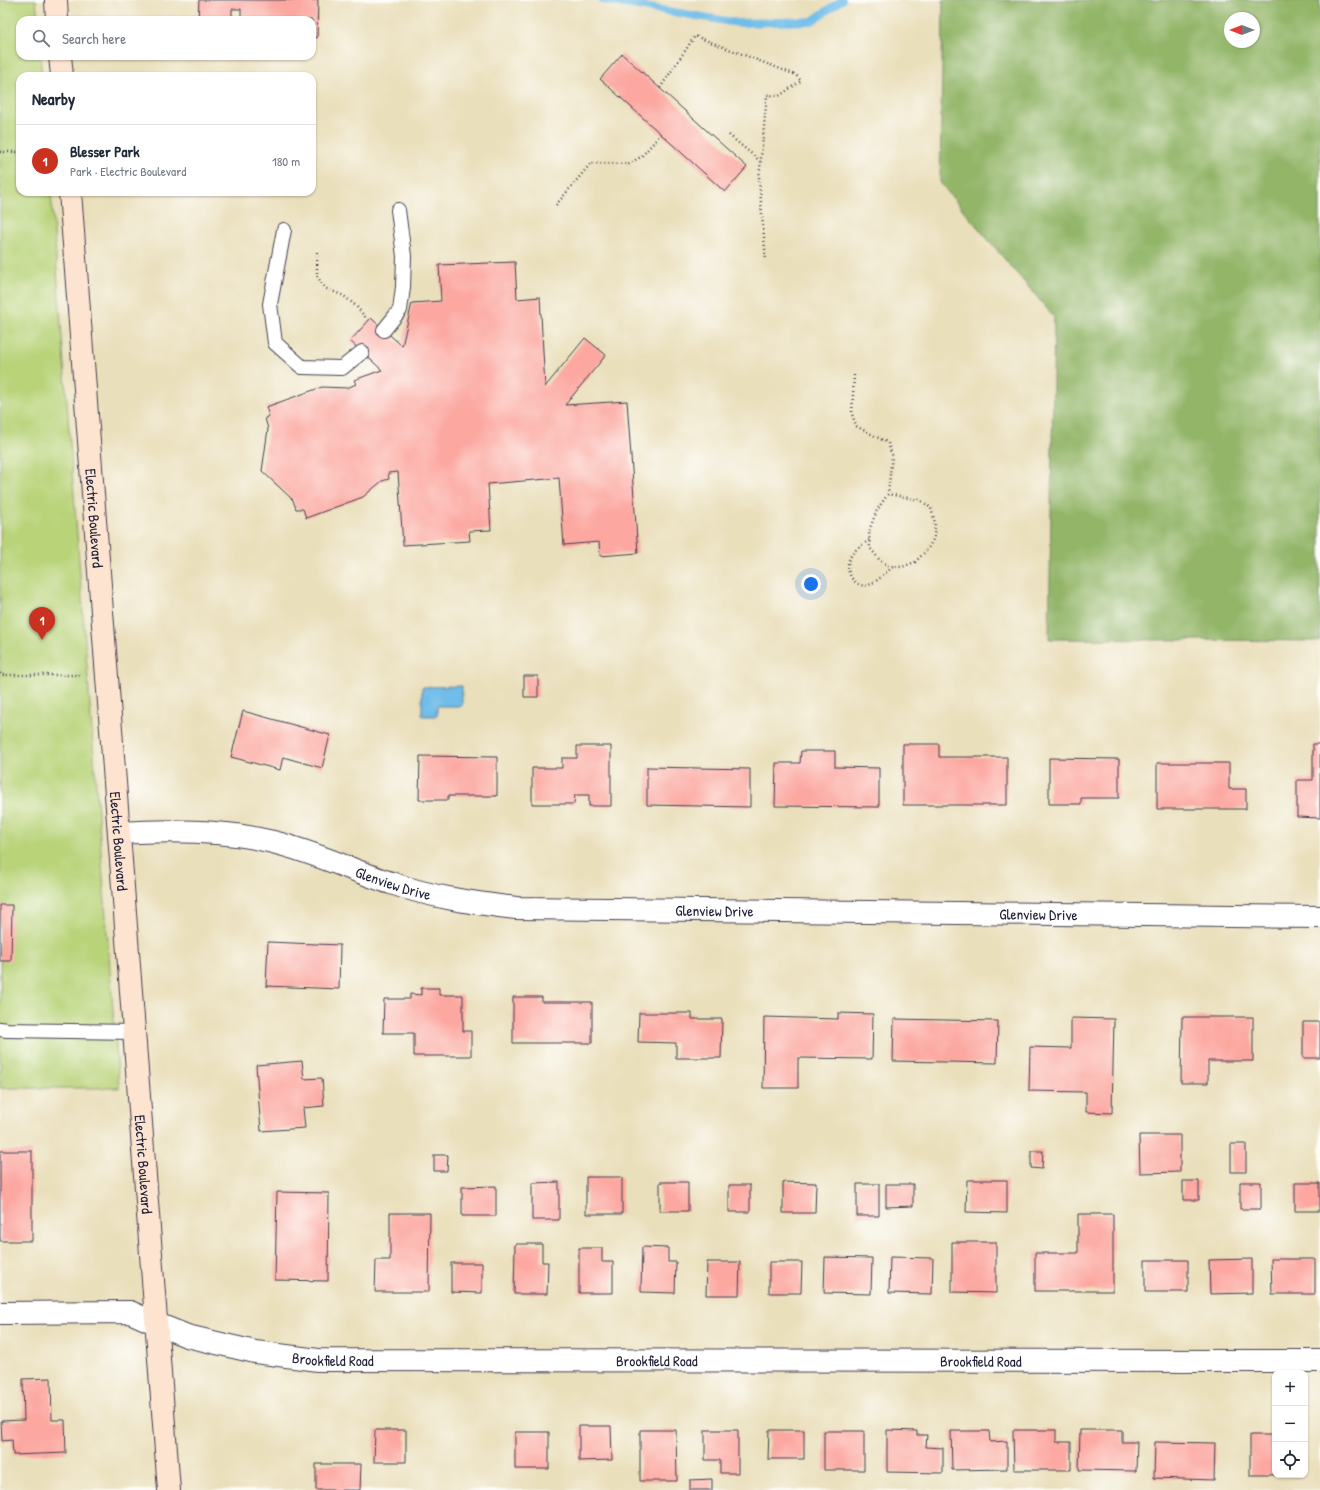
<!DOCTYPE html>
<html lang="en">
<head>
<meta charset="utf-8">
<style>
  :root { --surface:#fff; --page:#f2f2f3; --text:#1f2937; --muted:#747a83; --line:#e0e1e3; --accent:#c8321e }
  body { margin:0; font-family:"Patrick Hand",sans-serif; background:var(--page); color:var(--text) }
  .controls { position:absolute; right:12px; bottom:12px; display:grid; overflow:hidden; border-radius:8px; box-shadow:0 1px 3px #0004 }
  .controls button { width:36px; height:36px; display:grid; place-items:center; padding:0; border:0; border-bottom:1px solid var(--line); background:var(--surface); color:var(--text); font:20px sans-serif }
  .compass { position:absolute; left:1224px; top:12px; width:36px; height:36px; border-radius:50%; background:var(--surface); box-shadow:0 1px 3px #0004; rotate:270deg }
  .you { position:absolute; left:811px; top:584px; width:14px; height:14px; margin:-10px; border:3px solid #fff; border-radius:50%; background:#1a73e8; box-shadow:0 0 0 6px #1a73e833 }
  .badge { display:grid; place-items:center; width:26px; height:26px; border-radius:50%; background:var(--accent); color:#fff; font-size:13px; font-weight:700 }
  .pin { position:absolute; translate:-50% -33px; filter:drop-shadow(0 1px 2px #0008) }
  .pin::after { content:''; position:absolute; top:21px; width:14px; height:12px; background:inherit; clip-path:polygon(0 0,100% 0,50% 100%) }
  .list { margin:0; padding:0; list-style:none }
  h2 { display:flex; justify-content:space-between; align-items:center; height:52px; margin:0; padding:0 16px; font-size:17px }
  h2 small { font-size:13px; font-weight:400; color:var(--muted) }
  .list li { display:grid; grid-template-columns:26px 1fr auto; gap:12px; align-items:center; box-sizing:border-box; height:72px; padding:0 16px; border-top:1px solid var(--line) }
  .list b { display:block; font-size:15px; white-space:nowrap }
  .list p { margin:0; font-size:13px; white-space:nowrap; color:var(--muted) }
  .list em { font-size:13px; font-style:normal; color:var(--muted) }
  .icon { flex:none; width:22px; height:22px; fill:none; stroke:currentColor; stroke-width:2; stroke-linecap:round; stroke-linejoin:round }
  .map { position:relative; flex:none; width:1320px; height:1490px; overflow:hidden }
  .search { position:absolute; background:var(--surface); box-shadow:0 1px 3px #0004; left:16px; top:16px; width:300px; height:44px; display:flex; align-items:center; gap:10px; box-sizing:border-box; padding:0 14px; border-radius:12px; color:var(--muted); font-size:15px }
  .panel { position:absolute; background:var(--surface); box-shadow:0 1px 3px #0004; left:16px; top:72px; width:300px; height:124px; border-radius:12px }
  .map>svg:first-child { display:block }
</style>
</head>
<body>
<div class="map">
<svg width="1320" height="1490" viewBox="0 0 1320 1490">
  <rect width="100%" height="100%" fill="#fdfcf7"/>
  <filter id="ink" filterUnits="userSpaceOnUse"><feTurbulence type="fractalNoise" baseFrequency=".025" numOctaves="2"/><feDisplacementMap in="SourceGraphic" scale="8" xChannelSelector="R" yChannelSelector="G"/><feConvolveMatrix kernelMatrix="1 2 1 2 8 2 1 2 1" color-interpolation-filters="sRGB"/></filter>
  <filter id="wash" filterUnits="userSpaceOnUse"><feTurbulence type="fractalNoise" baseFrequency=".012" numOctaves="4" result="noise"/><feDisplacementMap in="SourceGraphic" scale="16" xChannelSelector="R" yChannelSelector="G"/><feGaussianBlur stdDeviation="0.9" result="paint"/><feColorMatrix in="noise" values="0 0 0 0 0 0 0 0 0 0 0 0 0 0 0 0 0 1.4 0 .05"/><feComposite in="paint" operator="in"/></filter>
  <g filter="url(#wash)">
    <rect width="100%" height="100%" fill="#eadfbb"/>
    <path fill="#b8d378" stroke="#6d7a5a" d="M0 0H36L38 20H20V56H40L42 76H20V192H51L119 1088H0Z"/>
    <path fill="#92b568" stroke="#5a6c52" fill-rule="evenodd" d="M943 0H1320V641L1049 639 1054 317 940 183ZM1230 18H1254V42H1230Z"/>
    <path fill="#6fbde9" stroke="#487092" d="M462 686V706H437V716H422V687Z"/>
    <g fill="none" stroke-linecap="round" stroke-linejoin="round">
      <path stroke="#6fbde9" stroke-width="8" d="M603 0 738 23 812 21 842 0"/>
    </g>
    <g id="blocks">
      <path fill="#fca8a1" d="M199 0H318L317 38H312V20H241V9H232V20H198Z
        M622 54 747 167 725 192 600 79Z
        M515 262 517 299 540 297 545 387 585 338 606 355 565 405 627 401 638 553 600 556 599 542 564 545 559 478 488 484 491 530 469 531 470 541 403 545 398 472 388 473 389 479 382 481 363 497 306 518 303 509H296L293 500 262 471 268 429 265 418 269 416 266 407 322 387 347 388 356 384 354 380 382 370 350 341 371 318 402 346 412 303 441 301 439 265Z
        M524 676H538V697H524Z
        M243 711 330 735 322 768 283 757 280 770 231 757Z
        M903 744H939V757H1007V805H903Z
        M1313 744H1320V818L1297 817V780H1313Z
        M577 746H611V806H589V795H575L574 804H532V768H562V758H577Z
        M801 751H835V767L879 768V807L775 806 776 763H800Z
        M420 756 497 757V796H448V800H419Z
        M1049 758 1119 759V798H1081V804H1049Z
        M1157 763H1229V789H1246V809H1157Z
        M647 767 750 769V807L647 805Z
        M0 905H12L11 961H0Z
        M268 942 340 945 339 989 266 986Z
        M421 988H439V995H463V1031H471V1056H414V1033H383L384 999H410V994L421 995Z
        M513 997H542V1002H592V1043H513Z
        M639 1013H692V1019H722L721 1058H676V1043L638 1042Z
        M838 1013 873 1014 872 1059 798 1058V1088H763L764 1017 838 1019Z
        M1182 1017H1253V1061H1208V1083H1181Z
        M1071 1018 1114 1019 1112 1113 1086 1112V1092L1029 1091 1030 1047 1071 1048Z
        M894 1019 998 1021 997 1063 893 1061Z
        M1303 1022H1320V1058H1303Z
        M302 1061 304 1079 322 1078 324 1106 303 1108 305 1128 261 1131 256 1065Z
        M1139 1135H1180V1172L1140 1173Z
        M1231 1144H1246V1172H1231Z
        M0 1151H32V1241H0Z
        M1031 1151H1043L1042 1169 1031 1168Z
        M434 1155H448L447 1171H434Z
        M586 1177H622V1214H586Z
        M967 1180H1007V1213L966 1212Z
        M1183 1181H1199V1200H1183Z
        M559 1182V1220H532V1183Z
        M660 1182H688V1211H660Z
        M783 1182 816 1183 815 1213H783Z
        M1240 1182H1261V1209H1240Z
        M1295 1183H1320V1211H1295Z
        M857 1184H879V1216H857Z
        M886 1184H913V1206L886 1207Z
        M729 1185H750V1212H729Z
        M496 1186V1216H462V1187Z
        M277 1192 329 1193 328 1281 275 1280Z
        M390 1213H430L429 1292H375L376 1260H390Z
        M1078 1214H1113V1291H1035V1253H1078Z
        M952 1242H996V1293L952 1292Z
        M515 1244H542V1262H548L547 1294H514Z
        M642 1247 668 1248V1262H676L675 1293 641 1292Z
        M579 1248H602V1262H613V1293H579Z
        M825 1257 872 1258 871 1294 824 1293Z
        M890 1257 933 1258 932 1294 889 1293Z
        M1252 1259V1293L1210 1294 1209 1260Z
        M1271 1259H1315V1294H1272Z
        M1145 1260H1188V1292H1145Z
        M707 1262H740L739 1295H706Z
        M769 1262H802L801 1293H769Z
        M451 1263H482V1293L451 1292Z
        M51 1378 52 1420H65L66 1453 13 1455 12 1440 2 1441 1 1421 24 1420 23 1379Z
        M579 1426H611L612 1460 579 1461Z
        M375 1430H406V1462H374Z
        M640 1430H676L677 1481H640Z
        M705 1430H738V1473H720V1460H705Z
        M769 1430H804V1459H768Z
        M887 1430 917 1431V1435H927L926 1447 943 1448V1473L887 1472Z
        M1013 1430H1056V1442H1071V1470H1014Z
        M1080 1430H1122V1442H1137L1136 1471 1079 1470Z
        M824 1431H864V1470H824Z
        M951 1431H989L990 1442 1007 1441V1469L952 1470Z
        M515 1432H549V1469H515Z
        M1250 1435H1275V1475H1250Z
        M1155 1442 1215 1443 1214 1480 1154 1478Z
        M316 1464H361L360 1490H316Z
        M712 1479V1490H690V1480Z"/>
    </g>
  </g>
  <g filter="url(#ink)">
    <use href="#blocks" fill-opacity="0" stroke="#403e4e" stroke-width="1"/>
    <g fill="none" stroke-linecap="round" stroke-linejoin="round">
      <defs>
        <path id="lane" d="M284 230 270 304 275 343 302 367 342 368 362 352
          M384 330 400 310 403 287 404 256 398 210
          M0 1029 7 1030 134 1032"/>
        <g id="street">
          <path id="s1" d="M119 833C168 830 225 830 273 842 314 852 351 870 391 883 431 897 473 903 516 908L1320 917"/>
          <path id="s2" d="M0 1313 130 1312 157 1324 187 1336 255 1352 318 1360 1320 1361"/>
        </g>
        <g id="secondary">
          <path d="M56 0 57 20"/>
          <path d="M60 56 62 76"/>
          <path id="s3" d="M70 192 169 1490"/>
        </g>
      </defs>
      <use href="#lane" stroke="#403e4e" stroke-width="16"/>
      <use href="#street" stroke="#403e4e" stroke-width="24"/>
      <use href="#secondary" stroke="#403e4e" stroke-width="24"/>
      <path stroke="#403e4e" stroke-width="2.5" stroke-dasharray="1 3" stroke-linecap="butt" d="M660 88 695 36 796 75 801 81 779 96 767 95 759 179 766 260
        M729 135 760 161
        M0 152H20
        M556 205 591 163 629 164 642 156 661 134
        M317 252V276L325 288 344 296 356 306 367 319
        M854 375 852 414 856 426 888 443 892 455 888 494 877 510 869 531 870 548 879 559 888 566 902 567 915 562 927 550 934 538 935 523 931 508 920 500 888 494
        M869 540C862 545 852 551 849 560 844 573 857 591 871 584 879 580 886 572 893 567
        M0 673 1 675H82"/>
      <use href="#lane" stroke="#fff" stroke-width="14"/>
      <use href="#street" stroke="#fff" stroke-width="22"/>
      <use href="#secondary" stroke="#fde4d1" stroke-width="22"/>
    </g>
  </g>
  <g text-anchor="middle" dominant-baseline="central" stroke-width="3" stroke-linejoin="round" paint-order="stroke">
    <g font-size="15" fill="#22223b" stroke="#fdfcf7">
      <text stroke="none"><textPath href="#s3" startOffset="327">Electric Boulevard</textPath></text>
      <text stroke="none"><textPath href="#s3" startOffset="651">Electric Boulevard</textPath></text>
      <text stroke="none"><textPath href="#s1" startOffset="282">Glenview Drive</textPath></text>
      <text stroke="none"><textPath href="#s1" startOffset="606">Glenview Drive</textPath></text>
      <text stroke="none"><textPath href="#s1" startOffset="930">Glenview Drive</textPath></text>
      <text stroke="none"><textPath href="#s3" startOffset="975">Electric Boulevard</textPath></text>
      <text stroke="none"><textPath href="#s2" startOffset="340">Brookfield Road</textPath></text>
      <text stroke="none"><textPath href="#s2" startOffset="664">Brookfield Road</textPath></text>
      <text stroke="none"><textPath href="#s2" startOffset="988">Brookfield Road</textPath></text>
    </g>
  </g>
</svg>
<div class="controls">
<button>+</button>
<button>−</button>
<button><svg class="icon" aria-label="locate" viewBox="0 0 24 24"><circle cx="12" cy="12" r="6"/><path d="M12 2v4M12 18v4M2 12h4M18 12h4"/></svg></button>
</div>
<svg class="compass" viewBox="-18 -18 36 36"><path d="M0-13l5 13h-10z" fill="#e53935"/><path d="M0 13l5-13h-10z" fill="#747a83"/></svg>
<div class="you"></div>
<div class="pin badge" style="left:42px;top:640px">1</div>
<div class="search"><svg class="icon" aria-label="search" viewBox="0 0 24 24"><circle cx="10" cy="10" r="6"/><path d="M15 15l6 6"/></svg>Search here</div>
<section class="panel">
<h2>Nearby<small></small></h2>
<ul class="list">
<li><span class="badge">1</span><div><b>Blesser Park</b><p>Park · Electric Boulevard</p></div><em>180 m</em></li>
</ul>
</section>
</div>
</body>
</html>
